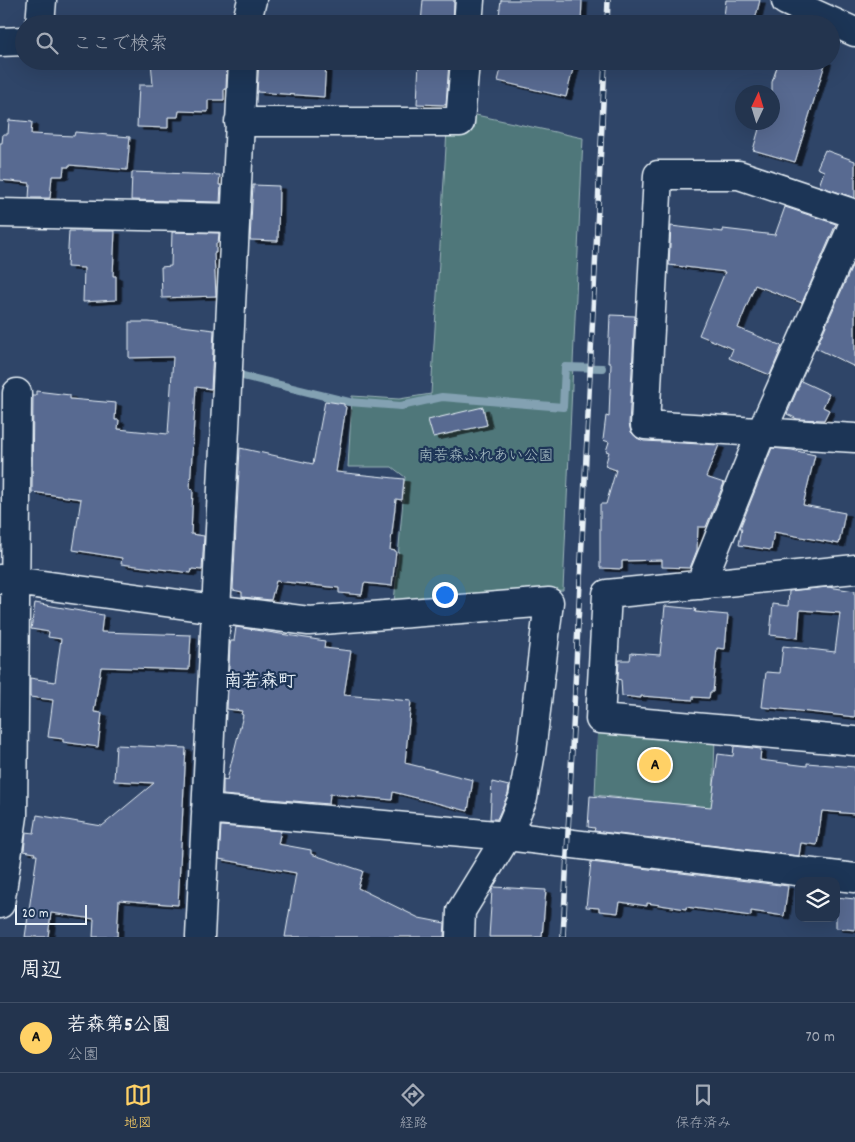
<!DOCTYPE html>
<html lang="ja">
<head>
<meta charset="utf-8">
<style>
  :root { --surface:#23344e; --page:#2f3f58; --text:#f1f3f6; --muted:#a3aab6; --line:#404f66; --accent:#ffd166 }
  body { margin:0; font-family:Dekko,"Klee One",sans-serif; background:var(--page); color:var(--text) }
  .controls { position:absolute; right:15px; bottom:15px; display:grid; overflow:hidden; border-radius:10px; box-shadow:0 5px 20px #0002 }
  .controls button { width:45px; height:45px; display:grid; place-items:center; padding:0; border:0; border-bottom:1px solid var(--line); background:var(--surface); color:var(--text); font:25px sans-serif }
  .compass { position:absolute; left:735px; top:85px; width:45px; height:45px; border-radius:50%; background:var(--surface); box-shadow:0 5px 20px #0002; rotate:4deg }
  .scale { position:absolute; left:15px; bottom:12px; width:72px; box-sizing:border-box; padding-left:5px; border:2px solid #e8f1f8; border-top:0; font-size:14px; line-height:18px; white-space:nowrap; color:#e8f1f8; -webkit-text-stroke:4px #1d3557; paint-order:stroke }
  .you { position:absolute; left:444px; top:594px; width:18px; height:18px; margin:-12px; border:4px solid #fff; border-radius:50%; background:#1a73e8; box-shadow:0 0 0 8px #1a73e833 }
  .badge { display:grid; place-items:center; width:32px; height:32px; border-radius:50%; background:var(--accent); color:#111; font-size:16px; font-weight:700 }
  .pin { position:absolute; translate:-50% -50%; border:2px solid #fff; box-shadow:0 1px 5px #0006 }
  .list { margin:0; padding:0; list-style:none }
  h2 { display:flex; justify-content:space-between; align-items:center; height:65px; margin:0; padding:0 20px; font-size:21px }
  h2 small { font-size:16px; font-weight:400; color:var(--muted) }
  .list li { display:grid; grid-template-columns:32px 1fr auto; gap:15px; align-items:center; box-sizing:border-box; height:70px; padding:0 20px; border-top:1px solid var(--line) }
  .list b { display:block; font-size:19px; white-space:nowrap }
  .list p { margin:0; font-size:16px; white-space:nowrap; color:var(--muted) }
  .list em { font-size:16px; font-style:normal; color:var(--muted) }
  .icon { flex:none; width:28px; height:28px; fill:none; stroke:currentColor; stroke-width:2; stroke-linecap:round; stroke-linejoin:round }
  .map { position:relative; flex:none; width:855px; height:937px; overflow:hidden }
  .search { position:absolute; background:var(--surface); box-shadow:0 5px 20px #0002; left:15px; right:15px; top:15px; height:55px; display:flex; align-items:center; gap:12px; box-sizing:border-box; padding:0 18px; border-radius:28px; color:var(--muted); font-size:19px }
  .sheet { height:135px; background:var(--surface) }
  nav { display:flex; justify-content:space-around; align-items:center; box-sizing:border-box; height:70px; border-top:1px solid var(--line); background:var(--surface); font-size:14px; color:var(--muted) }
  nav a { display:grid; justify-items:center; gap:2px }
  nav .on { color:var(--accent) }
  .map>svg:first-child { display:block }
</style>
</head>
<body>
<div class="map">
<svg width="855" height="937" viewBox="0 0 855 937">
  <defs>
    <filter id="shadow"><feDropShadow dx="5.5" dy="3" stdDeviation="0" flood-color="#0009"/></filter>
  </defs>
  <rect width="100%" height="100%" fill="#2f4568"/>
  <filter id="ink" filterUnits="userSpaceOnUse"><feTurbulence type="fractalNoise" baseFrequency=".02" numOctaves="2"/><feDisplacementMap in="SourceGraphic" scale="10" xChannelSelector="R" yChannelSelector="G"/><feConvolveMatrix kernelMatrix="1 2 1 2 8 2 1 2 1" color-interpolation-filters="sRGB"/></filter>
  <g filter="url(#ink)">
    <path fill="#4f777a" stroke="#9cb4b9" d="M476 115 583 138 563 590 394 603 405 477 392 467H348L352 396 399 399 431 394 447 130 466 131Z
      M598 724 715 735 713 808 595 795Z"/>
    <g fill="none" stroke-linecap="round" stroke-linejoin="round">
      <path stroke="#83a1b2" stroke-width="8" d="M239 375 349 402 401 406 442 397 563 407 565 367 602 368"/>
    </g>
    <path fill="#586a91" stroke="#e8f1f8" filter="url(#shadow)" d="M423 0H454L453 24H421Z
      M501 0H582L581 24 498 23Z
      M726 0H760L754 24H723Z
      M151 61H227L226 89H224V100H208V112L179 111 178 117H168V128L137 127 139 85H153Z
      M259 61H326L324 97 257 92Z
      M419 61H449L446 105 417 104Z
      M503 61H575L566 97 498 81Z
      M779 61H826L795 162 753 150 761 122H772V82Z
      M9 120 32 122 31 134 74 136 75 132 130 137 127 170 69 165V167H64L63 176H52L50 198H29L30 183 0 180V143H2L3 134H8Z
      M825 150 855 161V198L819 186 824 171 817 168Z
      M132 172 220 175 219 185H221L220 202 131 200Z
      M253 185 279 186 278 241 250 240Z
      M785 207 836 224 802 303 755 285 738 328 782 346 770 375 729 358 733 349 699 335 725 272 669 265 671 226 723 232V229L775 235Z
      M69 231H115L113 276H116V300L83 302 84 268 67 267Z
      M172 232 219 233 218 243H216V253H214L216 296 162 298 161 267 171 266Z
      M855 260V367L816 348Z
      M610 315 635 316 629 424 631 432 637 438 644 441 719 445 706 477 724 483 706 527H698L697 550 690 568 662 567V560L622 561V569L600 568V504H606L616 470 605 466 609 452 606 451 609 442 603 440 606 416 609 417 611 363H608Z
      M129 322H149L214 330 211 389 196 387 190 489 193 490 191 534 204 536 202 570 192 569 191 573 121 564 122 558 73 550 81 499 32 492 33 395H36V391L70 395V399L116 403 115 420H119L118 429 168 434 173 357 129 358Z
      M801 381 829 394 823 407 829 410 824 420 797 419 787 414Z
      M325 401 344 404V406L346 407 336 472 404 479 402 500 396 499 390 550 396 551 392 586 364 583 362 595 339 593V588L276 581 271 600 242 597V592L233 590 240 448 313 464Z
      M483 407 487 425 433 437 428 420Z
      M772 448 792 450 815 455 803 505 845 513 839 544 774 532 771 550 739 545 742 528H740Z
      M828 587 855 591V717L762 707 766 672 780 673 783 646 835 652 840 613 800 610 798 638 770 635 773 604 788 606 789 591Z
      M35 603 103 615 101 632 191 635 189 670 101 667 94 712 102 713 98 747 63 742V739L48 737 53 700 30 697V678L55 682 61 639 48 637 49 632 31 629Z
      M665 606 696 609 695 612 728 615 725 649 717 648 713 692H710L709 698 693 697V700L641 696V698L622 696 621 680 618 679 619 660H630L631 653 660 655Z
      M236 627 325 641 324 648 351 651 344 695 411 701 405 763 473 780 468 811 393 792 392 800 330 794 329 804 223 795V779L227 780 243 715 241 714 242 711 227 709 230 645 231 641H234Z
      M116 745 186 748 178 905 119 900 117 937H93L94 919 51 913 48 937H25L37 855H34L35 853 24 851 26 832 34 833 37 815 102 826 154 783 114 781Z
      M734 746 761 749 760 760 807 766V763L855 767V814L822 811 817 845 801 843 799 856 594 831 595 828 588 827 590 796 711 807 718 754 733 756Z
      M492 782 509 786 508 794 497 819H490Z
      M221 826 281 831 278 844 311 850V854L363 871 358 888 419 918 445 923 444 937H285L296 873 219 859Z
      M591 862 788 886 784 916 751 911V916L686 907V909L647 903V906L620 902 618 913 599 911V908L586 907Z
      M494 887 546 890 542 937H489L492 890Z
      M836 897 855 899V930L836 928Z"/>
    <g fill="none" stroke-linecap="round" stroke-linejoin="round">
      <defs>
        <path id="minor" d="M786 0V1L855 32
          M40 24 42 0
          M246 24 252 0
          M468 24 470 0
          M0 42 24 41
          M239 122H460L465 61
          M0 213 235 218
          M855 214 739 175H658L645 425 855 438
          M855 569 607 594 600 719 855 741
          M0 579 215 609 309 621 549 602 531 752 523 798 507 836 461 911 460 937
          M700 585 762 431 855 221
          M206 809 507 836 855 878
          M0 904 13 816 17 393
          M200 937 243 61"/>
      </defs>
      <use href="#minor" stroke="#e8f1f8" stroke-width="31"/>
      <use href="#minor" stroke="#1d3557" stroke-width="28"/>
      <defs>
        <path id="rail" d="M607 24 608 0
          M563 937 605 61"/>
      </defs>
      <use href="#rail" stroke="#e8f1f8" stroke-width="5.5"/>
      <use href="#rail" stroke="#1d3557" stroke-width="4" stroke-dasharray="11" stroke-linecap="butt"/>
    </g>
  </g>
  <g text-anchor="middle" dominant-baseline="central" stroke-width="4.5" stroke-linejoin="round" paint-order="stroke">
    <g font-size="15" fill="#abc0c6" stroke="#1d3557">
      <text x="486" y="457">南若森ふれあい公園</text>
    </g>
    <g font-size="18" font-weight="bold" fill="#e8f1f8" stroke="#1d3557">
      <text x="260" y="682">南若森町</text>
    </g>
  </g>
</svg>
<div class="controls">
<button><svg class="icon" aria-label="layers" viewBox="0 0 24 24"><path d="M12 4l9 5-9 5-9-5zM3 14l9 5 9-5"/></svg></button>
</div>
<svg class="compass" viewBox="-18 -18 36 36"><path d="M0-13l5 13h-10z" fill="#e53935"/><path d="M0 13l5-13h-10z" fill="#a3aab6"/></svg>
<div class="scale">20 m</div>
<div class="you"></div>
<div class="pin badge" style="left:655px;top:765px">A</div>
<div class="search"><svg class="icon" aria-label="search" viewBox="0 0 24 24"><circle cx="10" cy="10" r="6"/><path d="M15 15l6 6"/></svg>ここで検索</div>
</div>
<section class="sheet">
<h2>周辺<small></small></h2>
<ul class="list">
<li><span class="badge">A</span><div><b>若森第5公園</b><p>公園</p></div><em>70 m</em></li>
</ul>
</section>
<nav>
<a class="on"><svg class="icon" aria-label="map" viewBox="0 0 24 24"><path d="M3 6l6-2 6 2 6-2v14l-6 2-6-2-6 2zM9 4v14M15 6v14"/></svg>地図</a>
<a><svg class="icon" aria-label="directions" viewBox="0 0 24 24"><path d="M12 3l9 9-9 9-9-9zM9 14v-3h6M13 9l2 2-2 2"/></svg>経路</a>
<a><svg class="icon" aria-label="saved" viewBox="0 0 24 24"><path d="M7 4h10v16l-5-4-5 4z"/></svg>保存済み</a>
</nav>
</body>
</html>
